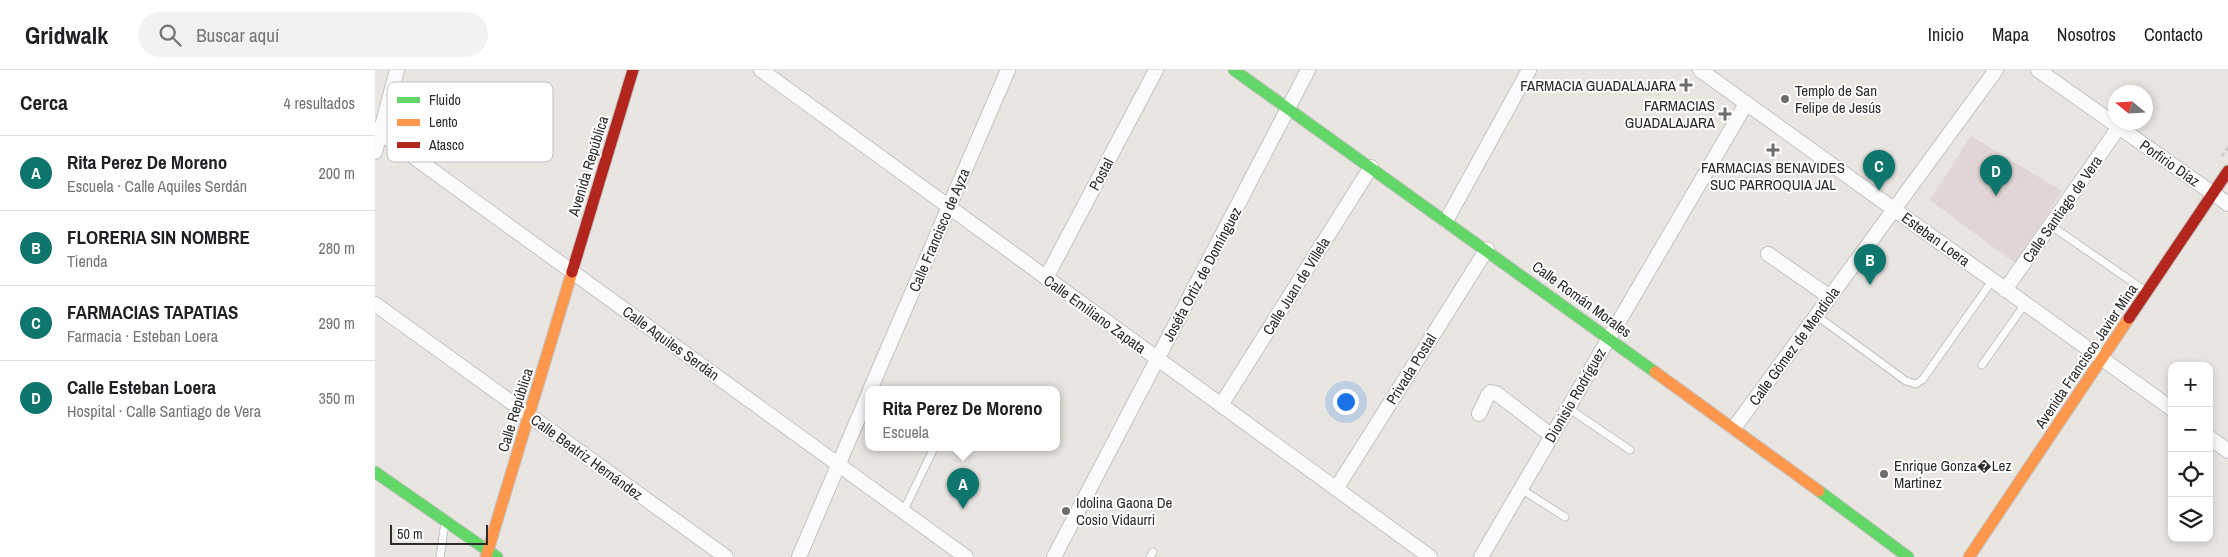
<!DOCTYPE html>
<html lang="es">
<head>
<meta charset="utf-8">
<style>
  :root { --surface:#fff; --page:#f2f2f2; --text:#202124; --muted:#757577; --line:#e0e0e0; --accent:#0f766e }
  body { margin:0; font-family:"Archivo Narrow",sans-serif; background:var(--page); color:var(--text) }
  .controls { position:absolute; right:15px; bottom:15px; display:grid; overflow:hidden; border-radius:10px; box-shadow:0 2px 8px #0003 }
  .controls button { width:45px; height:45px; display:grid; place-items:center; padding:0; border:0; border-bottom:1px solid var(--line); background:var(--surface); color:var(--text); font:25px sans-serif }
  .compass { position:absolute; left:1733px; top:15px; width:45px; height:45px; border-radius:50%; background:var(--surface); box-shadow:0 2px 8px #0003; rotate:288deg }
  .scale { position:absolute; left:15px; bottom:12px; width:98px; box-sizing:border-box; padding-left:5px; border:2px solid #2c2c2c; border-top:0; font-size:14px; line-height:18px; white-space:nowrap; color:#2c2c2c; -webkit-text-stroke:4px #fff; paint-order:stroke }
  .you { position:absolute; left:970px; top:331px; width:18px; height:18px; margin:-12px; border:4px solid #fff; border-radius:50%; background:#1a73e8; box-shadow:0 0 0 8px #1a73e833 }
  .badge { display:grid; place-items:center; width:32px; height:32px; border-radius:50%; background:var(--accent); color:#fff; font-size:16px; font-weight:700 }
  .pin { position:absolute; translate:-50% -41px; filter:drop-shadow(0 1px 2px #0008) }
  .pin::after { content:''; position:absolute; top:26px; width:18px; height:15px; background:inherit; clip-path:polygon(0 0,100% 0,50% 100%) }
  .popup { position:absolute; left:490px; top:316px; width:195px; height:65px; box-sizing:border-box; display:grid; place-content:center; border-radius:10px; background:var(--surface); filter:drop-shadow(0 1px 4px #0005); font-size:16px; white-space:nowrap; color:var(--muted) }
  .popup b { font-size:19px; color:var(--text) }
  .popup::after { content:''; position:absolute; left:50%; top:100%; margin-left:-10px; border:10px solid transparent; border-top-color:var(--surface) }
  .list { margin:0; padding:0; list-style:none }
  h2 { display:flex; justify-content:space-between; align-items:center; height:65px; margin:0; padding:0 20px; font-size:21px }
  h2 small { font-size:16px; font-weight:400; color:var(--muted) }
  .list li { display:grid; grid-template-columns:32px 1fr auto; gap:15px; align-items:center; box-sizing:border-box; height:75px; padding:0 20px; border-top:1px solid var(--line) }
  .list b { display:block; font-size:19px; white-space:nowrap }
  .list p { margin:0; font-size:16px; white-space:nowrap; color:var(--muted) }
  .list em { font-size:16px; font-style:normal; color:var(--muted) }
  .icon { flex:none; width:28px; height:28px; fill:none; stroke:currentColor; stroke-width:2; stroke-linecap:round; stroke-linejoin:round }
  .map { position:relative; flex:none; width:1853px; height:487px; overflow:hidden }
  header { display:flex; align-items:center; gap:30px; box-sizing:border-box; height:70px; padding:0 25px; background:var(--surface); border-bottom:1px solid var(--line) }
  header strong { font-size:24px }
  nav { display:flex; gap:28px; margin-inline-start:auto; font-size:18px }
  .search { width:350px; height:45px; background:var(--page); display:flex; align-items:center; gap:12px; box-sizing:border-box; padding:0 18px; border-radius:28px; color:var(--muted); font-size:19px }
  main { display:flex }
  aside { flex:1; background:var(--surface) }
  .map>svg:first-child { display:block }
</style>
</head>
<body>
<header>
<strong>Gridwalk</strong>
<div class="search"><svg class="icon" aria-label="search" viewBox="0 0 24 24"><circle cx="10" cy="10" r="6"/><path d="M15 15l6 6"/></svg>Buscar aquí</div>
<nav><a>Inicio</a><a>Mapa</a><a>Nosotros</a><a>Contacto</a></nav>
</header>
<main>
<aside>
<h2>Cerca<small>4 resultados</small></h2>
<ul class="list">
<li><span class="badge">A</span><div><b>Rita Perez De Moreno</b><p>Escuela · Calle Aquiles Serdán</p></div><em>200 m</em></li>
<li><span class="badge">B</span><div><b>FLORERIA SIN NOMBRE</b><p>Tienda</p></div><em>280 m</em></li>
<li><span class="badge">C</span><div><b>FARMACIAS TAPATIAS</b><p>Farmacia · Esteban Loera</p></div><em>290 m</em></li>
<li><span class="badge">D</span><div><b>Calle Esteban Loera</b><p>Hospital · Calle Santiago de Vera</p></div><em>350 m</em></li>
</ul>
</aside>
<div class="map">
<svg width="1853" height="487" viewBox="0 0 1853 487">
  <rect width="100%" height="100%" fill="#e9e6e2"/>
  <path fill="#e2d6d4" d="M1596 66 1687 121 1641 194 1555 130Z"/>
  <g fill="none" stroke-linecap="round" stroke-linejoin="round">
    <defs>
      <path id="lane" d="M1675 155 1772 222
        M1442 246 1531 311 1541 314 1548 309 1617 211
        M1607 295 1650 234
        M1193 338 1255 380
        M1146 419 1190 447
        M528 442 559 378
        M65 487 70 453
        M775 487 778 482"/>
      <path id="street" d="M386 0 1055 487
        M1325 0 1797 339
        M1663 0 1853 134
        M0 59 591 487
        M0 82 22 0
        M1071 151 1154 0
        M1393 184 1455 227
        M671 208 781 0
        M1630 220 1744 57
        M0 234 351 487
        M495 320 633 0
        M846 335 996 97
        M1104 344 1113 325 1116 322 1121 323 1177 366
        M1359 358 1621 0
        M1834 367 1853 381
        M961 419 1112 179
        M424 487 494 323
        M679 487 933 0
        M1106 487 1371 34"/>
      <path id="fast" d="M859 0 1280 302
        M0 402 122 487
        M1444 421 1533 487"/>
      <path id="slow" d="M1280 302 1444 421
        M111 487 197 202
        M1594 487 1754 248"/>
      <path id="jam" d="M197 202 258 0
        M1754 248 1853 101"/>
    </defs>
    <use href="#lane" stroke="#c3c2c2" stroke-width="9"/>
    <use href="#street" stroke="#c3c2c2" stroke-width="16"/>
    <use href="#fast" stroke="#c3c2c2" stroke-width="13"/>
    <use href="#slow" stroke="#c3c2c2" stroke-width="13"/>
    <use href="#jam" stroke="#c3c2c2" stroke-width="13"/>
    <path stroke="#c8c8c7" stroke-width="2.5" stroke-dasharray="4 2.5" stroke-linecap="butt" d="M1847 86 1853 77"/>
    <use href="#lane" stroke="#fcfbfb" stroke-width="7"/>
    <use href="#street" stroke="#fcfbfb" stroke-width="14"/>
    <use href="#fast" stroke="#63d668" stroke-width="11"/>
    <use href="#slow" stroke="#ff974d" stroke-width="11"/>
    <use href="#jam" stroke="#b3261e" stroke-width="11"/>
  </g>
  <g fill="#6e6d6c" stroke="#fff" stroke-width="2">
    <path d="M1308.5 7.5h5v5h5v5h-5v5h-5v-5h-5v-5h5z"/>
    <circle cx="1410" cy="29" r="5"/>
    <path d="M1347.5 36.5h5v5h5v5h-5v5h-5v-5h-5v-5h5z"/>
    <path d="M1395.5 72.5h5v5h5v5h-5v5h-5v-5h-5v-5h5z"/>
    <circle cx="1509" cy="404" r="5"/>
    <circle cx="691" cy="441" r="5"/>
  </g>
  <g text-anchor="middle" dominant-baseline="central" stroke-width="4" stroke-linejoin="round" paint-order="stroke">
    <g font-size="15" fill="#2c2c2c" stroke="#fff" text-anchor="start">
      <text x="1301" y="15" text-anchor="end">FARMACIA GUADALAJARA</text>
      <text x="1420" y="20">Templo de San<tspan x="1420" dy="17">Felipe de Jesús</tspan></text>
      <text x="1340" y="35" text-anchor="end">FARMACIAS<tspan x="1340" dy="17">GUADALAJARA</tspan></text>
      <text x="1398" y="97" text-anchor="middle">FARMACIAS BENAVIDES<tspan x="1398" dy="17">SUC PARROQUIA JAL</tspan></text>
      <text x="1519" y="395">Enrique Gonza�Lez<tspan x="1519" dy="17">Martinez</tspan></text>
      <text x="701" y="432">Idolina Gaona De<tspan x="701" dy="17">Cosio Vidaurri</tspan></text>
    </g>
    <g font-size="15" fill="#2c2c2c" stroke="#fff">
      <text transform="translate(1795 93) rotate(35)">Porfirio Díaz</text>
      <text transform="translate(213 96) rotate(-73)">Avenida República</text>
      <text transform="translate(726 104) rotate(-62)">Postal</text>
      <text transform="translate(1687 139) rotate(-55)">Calle Santiago de Vera</text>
      <text transform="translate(564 160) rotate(-67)">Calle Francisco de Ayza</text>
      <text transform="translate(1561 169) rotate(36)">Esteban Loera</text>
      <text transform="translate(827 204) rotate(-62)">Joséfa Ortiz de Domínguez</text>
      <text transform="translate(921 216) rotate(-58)">Calle Juan de Villela</text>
      <text transform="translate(1207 229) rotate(36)">Calle Román Morales</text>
      <text transform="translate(720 244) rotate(36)">Calle Emiliano Zapata</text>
      <text transform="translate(296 273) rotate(36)">Calle Aquiles Serdán</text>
      <text transform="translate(1419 276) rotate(-54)">Calle Gómez de Mendiola</text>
      <text transform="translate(1711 286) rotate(-56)">Avenida Francisco Javier Mina</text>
      <text transform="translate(1036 299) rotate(-58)">Privada Postal</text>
      <text transform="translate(1200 325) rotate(-60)">Dionisio Rodríguez</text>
      <text transform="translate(140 340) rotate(-73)">Calle República</text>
      <text transform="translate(212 387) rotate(36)">Calle Beatriz Hernández</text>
    </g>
  </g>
  <rect x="12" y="12" width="166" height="80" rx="8" fill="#fff" stroke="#c0c0c0" stroke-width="1"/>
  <rect x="22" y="27" width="23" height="6" fill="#63d668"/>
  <rect x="22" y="49" width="23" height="7" fill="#ff974d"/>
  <rect x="22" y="72" width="23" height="6" fill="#b3261e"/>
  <g font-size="14" fill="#2c2c2c">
    <text x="54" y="35">Fluido</text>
    <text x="54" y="57">Lento</text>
    <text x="54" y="80">Atasco</text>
  </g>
</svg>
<div class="controls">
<button>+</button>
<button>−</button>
<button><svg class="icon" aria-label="locate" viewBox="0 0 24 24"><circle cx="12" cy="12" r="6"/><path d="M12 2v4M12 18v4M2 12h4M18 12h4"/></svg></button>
<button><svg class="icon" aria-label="layers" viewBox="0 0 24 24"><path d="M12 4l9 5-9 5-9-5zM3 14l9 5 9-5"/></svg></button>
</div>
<svg class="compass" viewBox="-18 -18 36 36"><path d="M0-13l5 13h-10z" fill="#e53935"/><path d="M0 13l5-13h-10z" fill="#757577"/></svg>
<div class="scale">50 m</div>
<div class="you"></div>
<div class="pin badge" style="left:588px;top:439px">A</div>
<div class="popup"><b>Rita Perez De Moreno</b>Escuela</div>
<div class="pin badge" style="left:1495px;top:215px">B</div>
<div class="pin badge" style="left:1504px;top:121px">C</div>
<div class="pin badge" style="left:1621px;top:126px">D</div>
</div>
</main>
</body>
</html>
